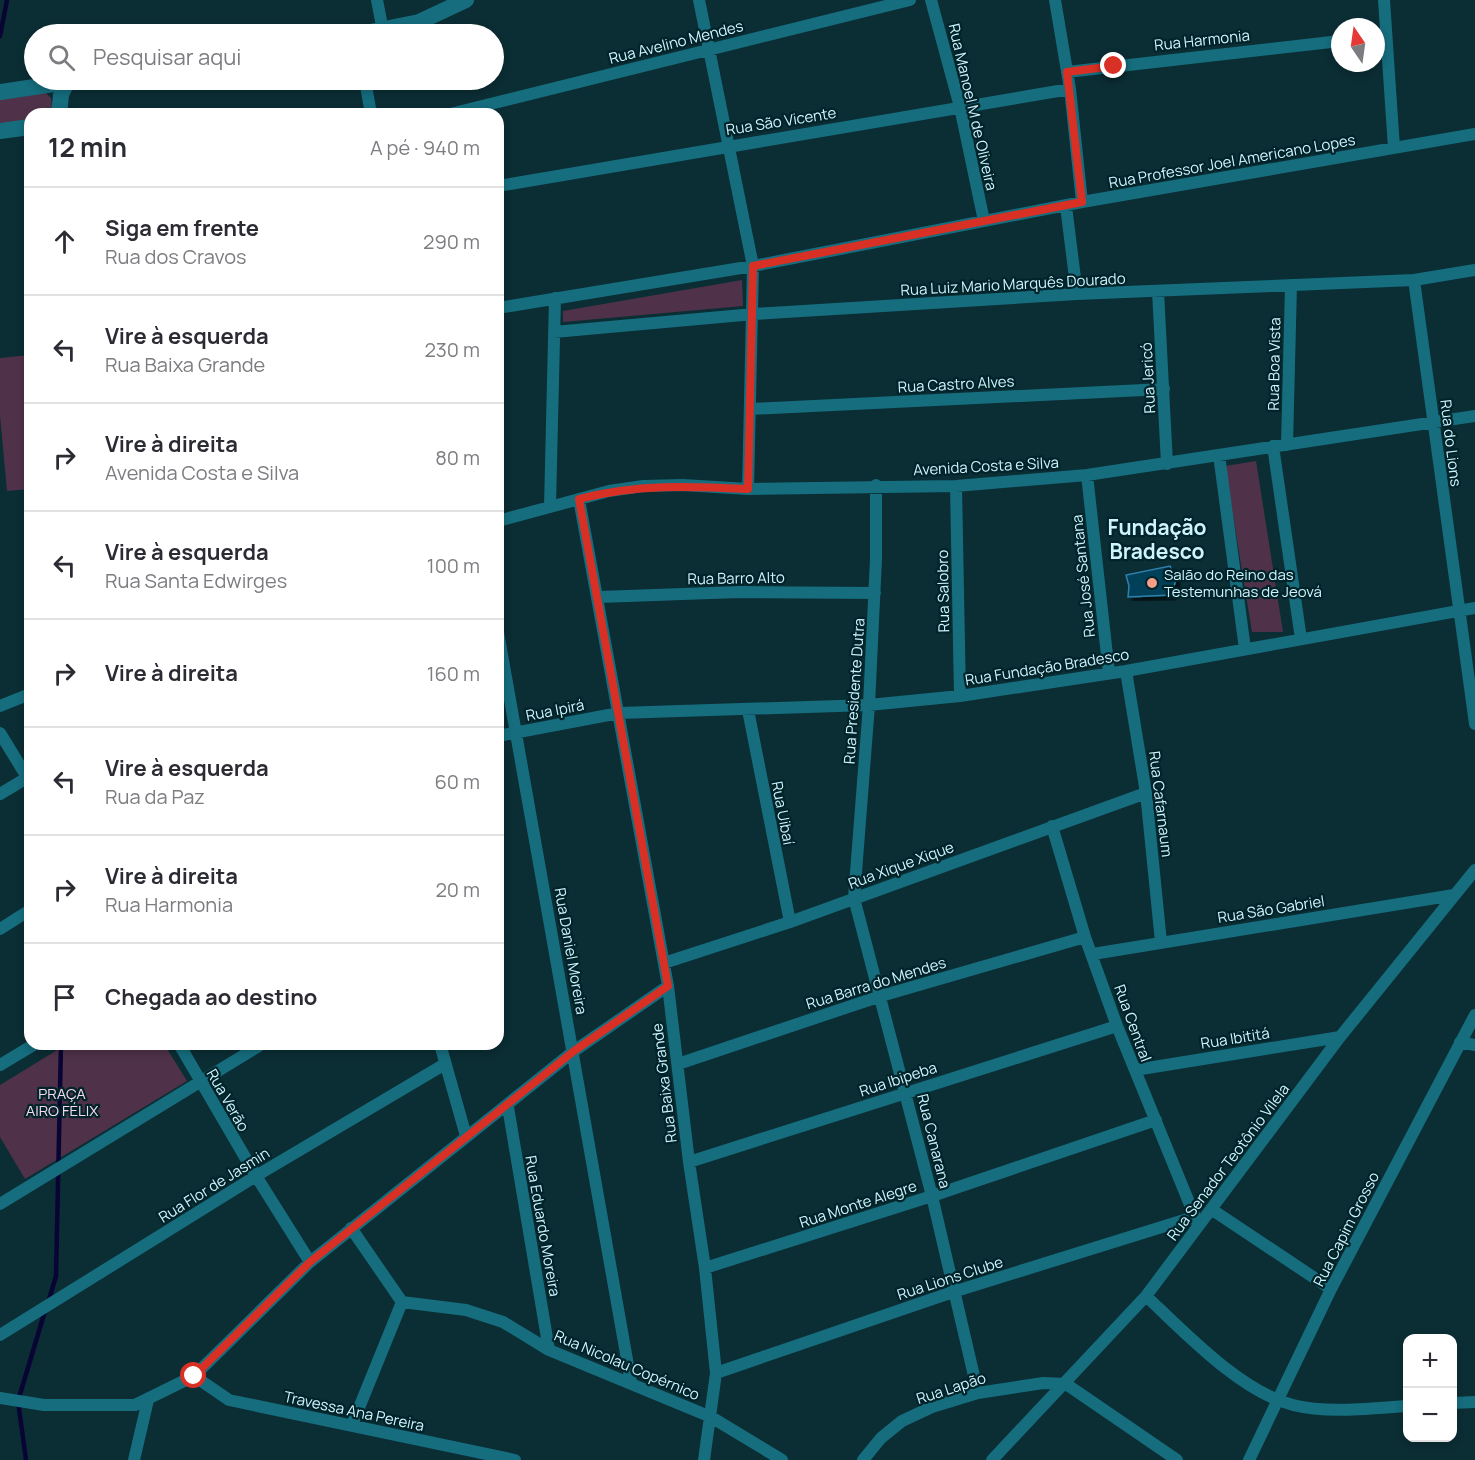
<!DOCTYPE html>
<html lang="pt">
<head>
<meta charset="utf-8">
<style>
  :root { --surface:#fff; --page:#f2f2f3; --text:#2b2b33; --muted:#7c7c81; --line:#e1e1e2 }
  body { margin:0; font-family:Manrope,sans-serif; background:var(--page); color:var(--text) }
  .controls { position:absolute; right:18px; bottom:18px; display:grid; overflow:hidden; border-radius:12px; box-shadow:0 3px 9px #0003 }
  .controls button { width:54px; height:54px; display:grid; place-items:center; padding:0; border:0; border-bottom:2px solid var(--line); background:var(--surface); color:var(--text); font:30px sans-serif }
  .compass { position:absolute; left:1331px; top:18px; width:54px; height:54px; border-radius:50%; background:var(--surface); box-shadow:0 3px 9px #0003; rotate:347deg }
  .stop { position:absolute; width:18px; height:18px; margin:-14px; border:4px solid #d93025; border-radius:50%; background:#fff }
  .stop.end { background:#d93025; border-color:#fff; box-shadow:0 2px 6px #0008 }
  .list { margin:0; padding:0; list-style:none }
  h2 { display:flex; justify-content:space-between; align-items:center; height:78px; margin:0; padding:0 24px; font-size:26px }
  h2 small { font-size:20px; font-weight:400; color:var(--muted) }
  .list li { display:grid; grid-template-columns:39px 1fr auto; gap:18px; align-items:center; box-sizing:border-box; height:108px; padding:0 24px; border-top:2px solid var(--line) }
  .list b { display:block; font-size:22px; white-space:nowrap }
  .list p { margin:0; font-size:20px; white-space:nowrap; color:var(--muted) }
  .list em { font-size:20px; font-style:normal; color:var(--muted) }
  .icon { flex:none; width:33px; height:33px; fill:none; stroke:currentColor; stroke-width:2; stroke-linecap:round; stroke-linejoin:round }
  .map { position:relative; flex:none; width:1475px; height:1460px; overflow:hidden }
  .search { position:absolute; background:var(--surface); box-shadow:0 3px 9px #0003; left:24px; top:24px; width:480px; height:66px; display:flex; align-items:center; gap:15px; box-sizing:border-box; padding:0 21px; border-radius:33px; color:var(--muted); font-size:22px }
  .panel { position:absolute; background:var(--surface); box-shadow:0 3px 9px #0003; left:24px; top:108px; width:480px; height:942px; border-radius:18px }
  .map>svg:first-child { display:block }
</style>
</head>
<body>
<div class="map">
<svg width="1475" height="1460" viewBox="0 0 1475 1460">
  <defs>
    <filter id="shadow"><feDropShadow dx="4.5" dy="4.5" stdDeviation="1.5" flood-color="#0009"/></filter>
  </defs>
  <rect width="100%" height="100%" fill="#0b2d34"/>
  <path fill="#4f3249" d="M44 91 51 98 52 110 49 114H30V119L0 126V98Z
    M742 280 743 306 563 322V311Z
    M30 355V489L7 491 0 415V358Z
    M1256 461 1283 632H1252L1225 466Z
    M67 1044H164L187 1081 25 1179 0 1137V1085Z"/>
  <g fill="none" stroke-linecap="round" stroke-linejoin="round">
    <path stroke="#080534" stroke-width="4.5" d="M0 36 7 0
      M48 1303 56 1276 61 1044
      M26 1460 18 1401 45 1311"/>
  </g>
  <path fill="#063f59" stroke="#2e81ab" stroke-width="1.5" filter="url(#shadow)" d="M1170 566 1176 580 1171 595 1128 597 1129 586 1126 575Z"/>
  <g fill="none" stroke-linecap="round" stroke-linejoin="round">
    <path stroke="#156d7e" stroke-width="12" d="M377 0 383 31
      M699 0 753 266 748 489
      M931 0 960 107 984 221
      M1055 0 1070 89 1082 202
      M1384 0 1394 148
      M1067 72 1340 41
      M365 80 371 114
      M450 114 910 0
      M498 186 1070 89
      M1066 206 1077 294
      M1414 280 1475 724
      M1158 291 1167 464
      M498 308 753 266 1082 202 1475 134
      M554 332 754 314 1077 294 1414 280 1475 270
      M750 409 1164 389
      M1287 445 1291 285
      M1273 446 1301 639
      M1219 455 1245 649
      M1087 475 1109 673
      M876 485V559L869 705 854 898 932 1196 978 1393
      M956 486 960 696
      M579 499 668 986 689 1162 705 1268 716 1373 704 1460
      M550 506 555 298
      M498 521 609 491 643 486 683 485 748 489 956 486 1087 475 1475 416
      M599 597 739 592 875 593
      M498 632 631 1382
      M1126 671 1146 793 1161 942
      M0 706 30 694
      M748 710 790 922
      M0 733 30 782
      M498 736 619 713 869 705 960 696 1126 671 1475 608
      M0 794 30 776
      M1052 826 1085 937 1117 1026 1197 1222
      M0 929 30 910
      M1093 954 1454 895
      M664 963 790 922 1146 793
      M1460 1042 1475 1045
      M179 1044 256 1176 310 1262
      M440 1044 466 1136
      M678 1064 881 996 1085 937
      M0 1065 35 1044
      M1135 1070 1340 1037
      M508 1107 549 1350
      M689 1162 1117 1026
      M0 1204 262 1044
      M1211 1209 1331 1289
      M351 1228 402 1302 466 1310 503 1322 549 1350 711 1417 782 1460
      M705 1268 932 1196 1156 1120
      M1146 1296C1184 1332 1241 1392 1293 1405 1328 1414 1372 1408 1408 1406
      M0 1335 256 1176 445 1064
      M716 1373 953 1292 1194 1217
      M194 1376 229 1400 515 1460
      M0 1398 44 1405H135L194 1376 310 1262 574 1051 668 986
      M1452 1403 1475 1402
      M352 1425 402 1302
      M134 1460 148 1400
      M863 1460 881 1438 902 1421 932 1407 978 1393 1043 1383 1066 1384 1177 1460
      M992 1460 1146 1296 1340 1037 1475 870
      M1249 1460 1331 1289 1475 1015"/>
    <path stroke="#156d7e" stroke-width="16" d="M360 34 419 22 466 0
      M0 92 81 80
      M59 114 61 95 67 82
      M0 131 30 127"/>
  </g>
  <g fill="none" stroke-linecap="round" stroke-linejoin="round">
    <path stroke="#d93025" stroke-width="8" d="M194 1376 310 1262 574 1051 668 986 579 499C636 484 690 486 748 489L753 266 1082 202 1067 72 1114 66"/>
  </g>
  <circle fill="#f49e88" stroke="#01232a" stroke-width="2" cx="1152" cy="583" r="6"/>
  <g text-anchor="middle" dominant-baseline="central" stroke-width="4.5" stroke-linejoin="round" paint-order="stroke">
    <g font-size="15" fill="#cef4fd" stroke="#01232a">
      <text transform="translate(1202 40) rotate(-6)">Rua Harmonia</text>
      <text transform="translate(676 42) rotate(-14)">Rua Avelino Mendes</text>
      <text transform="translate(973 107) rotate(77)">Rua Manoel M de Oliveira</text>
      <text transform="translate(781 121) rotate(-9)">Rua São Vicente</text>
      <text transform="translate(1232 161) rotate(-10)">Rua Professor Joel Americano Lopes</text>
      <text transform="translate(1013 284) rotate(-3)">Rua Luiz Mario Marquês Dourado</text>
      <text transform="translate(1274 364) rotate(-89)">Rua Boa Vista</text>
      <text transform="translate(1148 378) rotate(-93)">Rua Jericó</text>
      <text transform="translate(956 384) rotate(-3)">Rua Castro Alves</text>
      <text transform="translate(1451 443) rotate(83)">Rua do Lions</text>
      <text transform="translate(986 466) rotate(-3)">Avenida Costa e Silva</text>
      <text transform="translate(1083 576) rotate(-96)">Rua José Santana</text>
      <text transform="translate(736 578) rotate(-1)">Rua Barro Alto</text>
      <text transform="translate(943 591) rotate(-91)">Rua Salobro</text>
      <text transform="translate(1047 667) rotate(-9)">Rua Fundação Bradesco</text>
      <text transform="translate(854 691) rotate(-86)">Rua Presidente Dutra</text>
      <text transform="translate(555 710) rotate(-11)">Rua Ipirá</text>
      <text transform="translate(1161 804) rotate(83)">Rua Cafarnaum</text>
      <text transform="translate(783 813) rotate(79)">Rua Uibaí</text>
      <text transform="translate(901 865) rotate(-20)">Rua Xique Xique</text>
      <text transform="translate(1271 909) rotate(-9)">Rua São Gabriel</text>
      <text transform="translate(571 951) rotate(80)">Rua Daniel Moreira</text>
      <text transform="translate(876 983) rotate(-17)">Rua Barra do Mendes</text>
      <text transform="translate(1133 1023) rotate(70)">Rua Central</text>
      <text transform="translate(1235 1038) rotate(-9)">Rua Ibititá</text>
      <text transform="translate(898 1079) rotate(-18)">Rua Ibipeba</text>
      <text transform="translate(664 1083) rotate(-97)">Rua Baixa Grande</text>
      <text transform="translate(228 1100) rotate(60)">Rua Verão</text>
      <text transform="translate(934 1141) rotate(76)">Rua Canarana</text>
      <text transform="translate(1228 1162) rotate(-53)">Rua Senador Teotônio Vilela</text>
      <text transform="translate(214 1185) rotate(-32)">Rua Flor de Jasmin</text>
      <text transform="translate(858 1204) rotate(-18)">Rua Monte Alegre</text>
      <text transform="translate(543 1226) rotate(80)">Rua Eduardo Moreira</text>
      <text transform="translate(1346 1229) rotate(-63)">Rua Capim Grosso</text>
      <text transform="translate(950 1278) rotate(-18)">Rua Lions Clube</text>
      <text transform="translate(627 1365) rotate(23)">Rua Nicolau Copérnico</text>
      <text transform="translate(951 1388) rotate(-18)">Rua Lapão</text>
      <text transform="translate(354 1411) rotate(12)">Travessa Ana Pereira</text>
    </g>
    <g font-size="15" fill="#cef4fd" stroke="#01232a" text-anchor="start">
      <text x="1164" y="574">Salão do Reino das<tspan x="1164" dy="17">Testemunhas de Jeová</tspan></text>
    </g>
    <g font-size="15" fill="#f9d9f0" stroke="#01232a">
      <text x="62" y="1093">PRAÇA<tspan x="62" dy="17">AIRO FÉLIX</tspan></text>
    </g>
    <g font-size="21" font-weight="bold" fill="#cef4fd" stroke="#01232a">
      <text x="1157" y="527">Fundação<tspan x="1157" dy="24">Bradesco</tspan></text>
    </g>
  </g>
</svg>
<div class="controls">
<button>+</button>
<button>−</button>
</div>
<svg class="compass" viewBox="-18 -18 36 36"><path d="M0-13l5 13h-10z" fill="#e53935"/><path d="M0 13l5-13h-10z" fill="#7c7c81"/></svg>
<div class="stop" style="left:194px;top:1376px"></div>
<div class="stop end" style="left:1114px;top:66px"></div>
<div class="search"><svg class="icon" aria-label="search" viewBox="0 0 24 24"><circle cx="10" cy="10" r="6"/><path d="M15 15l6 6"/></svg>Pesquisar aqui</div>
<section class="panel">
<h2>12 min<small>A pé · 940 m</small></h2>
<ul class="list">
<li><svg class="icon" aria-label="ahead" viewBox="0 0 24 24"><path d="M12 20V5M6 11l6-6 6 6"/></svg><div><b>Siga em frente</b><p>Rua dos Cravos</p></div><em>290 m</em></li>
<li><svg class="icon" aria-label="left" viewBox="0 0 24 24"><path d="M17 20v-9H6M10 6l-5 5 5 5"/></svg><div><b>Vire à esquerda</b><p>Rua Baixa Grande</p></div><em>230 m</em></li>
<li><svg class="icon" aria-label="right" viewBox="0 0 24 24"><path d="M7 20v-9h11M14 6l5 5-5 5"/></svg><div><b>Vire à direita</b><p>Avenida Costa e Silva</p></div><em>80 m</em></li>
<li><svg class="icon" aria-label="left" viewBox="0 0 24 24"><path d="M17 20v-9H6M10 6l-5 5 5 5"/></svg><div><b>Vire à esquerda</b><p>Rua Santa Edwirges</p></div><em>100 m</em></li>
<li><svg class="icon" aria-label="right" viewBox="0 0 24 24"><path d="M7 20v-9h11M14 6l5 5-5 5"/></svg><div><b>Vire à direita</b></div><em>160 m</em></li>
<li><svg class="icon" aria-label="left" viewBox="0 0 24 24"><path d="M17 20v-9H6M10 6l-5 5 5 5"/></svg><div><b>Vire à esquerda</b><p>Rua da Paz</p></div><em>60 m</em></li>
<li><svg class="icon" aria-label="right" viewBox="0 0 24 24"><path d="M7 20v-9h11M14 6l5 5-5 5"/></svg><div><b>Vire à direita</b><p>Rua Harmonia</p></div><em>20 m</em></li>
<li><svg class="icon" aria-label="arrive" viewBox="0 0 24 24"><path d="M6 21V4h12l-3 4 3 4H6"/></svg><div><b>Chegada ao destino</b></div></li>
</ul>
</section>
</div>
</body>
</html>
